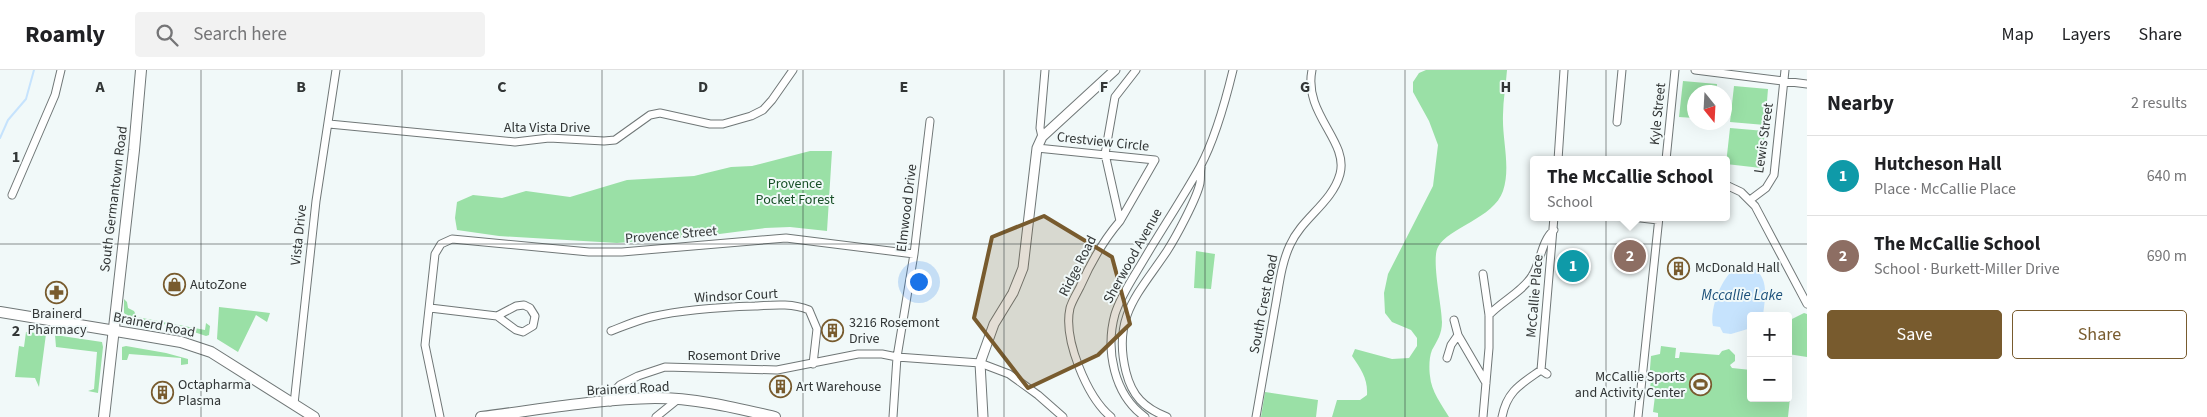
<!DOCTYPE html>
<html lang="en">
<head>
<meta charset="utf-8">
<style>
  :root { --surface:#fff; --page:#f2f2f2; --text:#202124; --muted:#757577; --line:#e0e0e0; --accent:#785b2e }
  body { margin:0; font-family:"Source Sans 3",sans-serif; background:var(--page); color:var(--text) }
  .controls { position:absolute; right:15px; bottom:15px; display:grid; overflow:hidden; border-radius:5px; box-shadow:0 5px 20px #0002 }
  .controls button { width:45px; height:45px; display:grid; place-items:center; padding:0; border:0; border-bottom:1px solid var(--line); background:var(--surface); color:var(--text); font:25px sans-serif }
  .compass { position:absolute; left:1687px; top:15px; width:45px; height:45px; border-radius:50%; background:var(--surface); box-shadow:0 5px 20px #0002; rotate:162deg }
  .you { position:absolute; left:918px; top:211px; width:18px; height:18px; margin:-12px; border:4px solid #fff; border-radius:50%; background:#1a73e8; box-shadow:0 0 0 8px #1a73e833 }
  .badge { display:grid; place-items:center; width:32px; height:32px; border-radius:50%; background:var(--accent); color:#fff; font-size:16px; font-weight:700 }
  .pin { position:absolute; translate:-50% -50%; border:2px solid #fff; box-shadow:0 1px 5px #0006 }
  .popup { position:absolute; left:1530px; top:86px; width:200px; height:65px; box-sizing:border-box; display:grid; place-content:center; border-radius:5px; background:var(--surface); filter:drop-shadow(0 1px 4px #0005); font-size:16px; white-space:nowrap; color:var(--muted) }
  .popup b { font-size:19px; color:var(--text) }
  .popup::after { content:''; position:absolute; left:50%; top:100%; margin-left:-10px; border:10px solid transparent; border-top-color:var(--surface) }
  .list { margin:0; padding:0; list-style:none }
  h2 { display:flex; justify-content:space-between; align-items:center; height:65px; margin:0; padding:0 20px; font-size:21px }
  h2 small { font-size:16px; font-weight:400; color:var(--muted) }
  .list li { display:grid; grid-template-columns:32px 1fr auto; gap:15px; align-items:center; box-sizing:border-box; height:80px; padding:0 20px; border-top:1px solid var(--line) }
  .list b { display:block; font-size:19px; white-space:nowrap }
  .list p { margin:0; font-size:16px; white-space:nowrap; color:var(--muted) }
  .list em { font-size:16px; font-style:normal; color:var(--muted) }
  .actions { display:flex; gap:10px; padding:15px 20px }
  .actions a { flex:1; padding:11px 0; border:1px solid var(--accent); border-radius:5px; text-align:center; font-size:18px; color:var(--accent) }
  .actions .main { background:var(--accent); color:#fff }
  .icon { flex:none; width:28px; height:28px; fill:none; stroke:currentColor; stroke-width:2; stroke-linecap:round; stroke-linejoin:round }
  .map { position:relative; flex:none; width:1807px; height:347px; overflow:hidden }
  header { display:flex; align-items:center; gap:30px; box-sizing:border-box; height:70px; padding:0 25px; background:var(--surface); border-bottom:1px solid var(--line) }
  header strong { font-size:24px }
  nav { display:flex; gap:28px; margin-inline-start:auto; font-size:18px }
  .search { width:350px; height:45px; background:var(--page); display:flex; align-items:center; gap:12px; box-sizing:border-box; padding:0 18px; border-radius:5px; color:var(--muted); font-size:19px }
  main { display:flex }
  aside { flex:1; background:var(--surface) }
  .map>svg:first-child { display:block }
</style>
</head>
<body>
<header>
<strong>Roamly</strong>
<div class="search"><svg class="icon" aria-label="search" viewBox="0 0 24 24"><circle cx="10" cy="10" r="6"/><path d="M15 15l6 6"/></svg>Search here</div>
<nav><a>Map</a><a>Layers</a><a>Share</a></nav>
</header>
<main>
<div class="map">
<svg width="1807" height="347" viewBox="0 0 1807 347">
  <rect width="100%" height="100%" fill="#f1f9f9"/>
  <path fill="#9ae0a6" d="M1426 0H1507C1506 15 1503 30 1503 45 1502 70 1511 97 1503 121 1494 148 1448 158 1438 177 1431 189 1442 236 1442 252 1442 264 1437 271 1432 280 1429 287 1429 299 1430 306 1431 321 1442 335 1449 347H1332L1337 330H1360L1367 325C1368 309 1361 299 1352 286L1355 279 1392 289 1409 288 1417 276V268L1411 260 1392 252 1385 243 1384 223 1388 204 1433 116 1438 75 1429 51 1413 22V12L1419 3Z
    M1683 11 1717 14 1716 22H1694V48L1679 47Z
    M1734 16 1768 19 1765 55 1730 52Z
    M1730 58 1765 61 1761 98 1726 94Z
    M810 81H832L827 161 790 157 765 158 704 166 617 173 499 166 457 160 455 148 457 132 473 125 502 128 526 121 570 127 627 110 694 106 731 97 752 96Z
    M1196 181 1215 184 1211 219 1194 218Z
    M124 229 127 232 128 238 134 241 137 247 205 260 206 253 210 256 209 265 206 266 179 257 130 248 124 243Z
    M219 237 270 243 267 252 256 245 238 282 217 269Z
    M1804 243 1807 244V287L1788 284V251Z
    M26 262 46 264 39 317 35 308 15 307 19 276 24 277Z
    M55 265 102 272 103 277 98 323 88 321 94 319 97 282 56 277Z
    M126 276 166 283 188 289V294L181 295V288L129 284 127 290H122V277Z
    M1661 276 1676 278 1675 288H1679L1680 282 1719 285 1722 281 1729 279 1735 285V291L1730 295 1732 298 1751 300V328H1788V308H1792L1788 347H1658V343L1653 342 1655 326H1663L1664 320 1650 318 1651 311H1649L1651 286 1660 284Z
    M1265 322 1318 330 1316 347H1261Z"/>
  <path fill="#c6e3fd" d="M1742 195 1747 198 1752 197C1770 208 1765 228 1763 246H1751V258L1731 264 1723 263 1720 257 1713 256C1709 239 1723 200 1742 195Z"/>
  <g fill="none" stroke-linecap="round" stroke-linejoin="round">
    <path stroke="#c6e3fd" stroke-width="2" d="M0 68 8 50 26 29 34 0"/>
    <defs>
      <path id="minor" d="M1695 0 1807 14
        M1617 52 1622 0
        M329 54 515 72 549 68 604 71 615 70 650 45 660 43 710 54H723L751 46 763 40 772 30 793 0
        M1042 67 1040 58 1045 0
        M1037 78 1155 90 1120 151
        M1558 90 1564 0
        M1666 90 1675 0
        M1726 115 1741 122 1755 136 1807 234
        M12 125 55 25 61 0
        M1750 130 1766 118 1774 105 1785 0
        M1632 147 1658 150
        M430 238 497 246 516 236 524 235 530 238 535 246 533 256 523 262 516 260 497 246
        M1489 245C1502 231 1522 222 1532 206 1541 192 1541 171 1554 160
        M611 261C624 256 638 250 651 247 685 239 721 237 755 236 773 235 792 233 809 240L817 259 813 294
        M1458 265 1486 313
        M1447 288 1451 275 1458 265 1454 250
        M1547 304 1541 300 1554 147
        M610 332 613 322 620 315 638 306 665 297 777 300 858 284H882L897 287 980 293 1009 304 1038 325 1063 347
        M294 334 316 131 336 0
        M440 347 425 275 435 184 441 174 452 169 589 182H622L786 168 914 184
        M656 347 677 330
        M893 347 897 287 914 184 930 51
        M1111 347C1087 327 1063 269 1070 238 1072 231 1077 223 1080 217 1091 192 1102 172 1120 151L1105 84 1115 27 1136 0
        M1145 347C1114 325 1105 280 1115 244 1121 225 1133 208 1143 191 1162 159 1182 129 1200 97 1214 71 1226 29 1233 0
        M1167 347C1144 338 1132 326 1126 302 1112 246 1139 223 1167 181 1176 167 1197 128 1200 113 1201 108 1200 102 1201 97
        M1256 347C1262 311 1269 274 1275 238 1279 217 1281 194 1290 175 1302 148 1332 133 1340 104 1349 71 1303 44 1312 0
        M1483 347 1489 278V245L1483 204
        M1502 347C1507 321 1521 314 1541 300
        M1638 347 1659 147"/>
      <path id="tertiary" d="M983 347 980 293 994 254 1013 223 1023 198 1037 78 1042 67 1115 0"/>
      <path id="secondary" d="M104 347 134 80 141 0"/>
      <path id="primary" d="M0 242 140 265 181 272 211 282 314 347
        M481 347C538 340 597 329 655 328 696 328 736 338 775 347"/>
    </defs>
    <use href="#minor" stroke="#707777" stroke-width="9"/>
    <use href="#tertiary" stroke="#707777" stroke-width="11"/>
    <use href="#secondary" stroke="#707777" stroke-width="12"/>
    <use href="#primary" stroke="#707777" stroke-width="12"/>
    <use href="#minor" stroke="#fff" stroke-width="7"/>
    <use href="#tertiary" stroke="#fff" stroke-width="9"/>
    <use href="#secondary" stroke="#fff" stroke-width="10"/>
    <use href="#primary" stroke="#fff" stroke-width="10"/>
  </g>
  <path fill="#785b2e" fill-opacity="0.2" stroke="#785b2e" stroke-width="4" stroke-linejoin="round" d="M1044 146 1112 187 1130 254 1098 285 1028 318 974 248 992 167Z"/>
  <path fill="none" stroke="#323636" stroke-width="1" stroke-opacity="0.55" d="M201 0V347M402 0V347M602 0V347M803 0V347M1004 0V347M1205 0V347M1405 0V347M1606 0V347M0 174H1807"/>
  <defs>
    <symbol id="building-ring" viewBox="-11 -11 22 22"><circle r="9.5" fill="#f1f9f9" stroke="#785b2e" stroke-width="1.5"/><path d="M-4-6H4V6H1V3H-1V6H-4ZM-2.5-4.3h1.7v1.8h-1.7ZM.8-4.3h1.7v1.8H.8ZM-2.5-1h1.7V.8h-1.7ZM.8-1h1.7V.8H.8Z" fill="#785b2e"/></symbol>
    <symbol id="shop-ring" viewBox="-11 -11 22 22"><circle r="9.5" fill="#f1f9f9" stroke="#785b2e" stroke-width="1.5"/><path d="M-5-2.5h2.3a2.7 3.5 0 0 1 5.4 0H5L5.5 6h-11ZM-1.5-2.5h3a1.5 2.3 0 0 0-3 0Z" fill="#785b2e"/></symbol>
    <symbol id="pharmacy-ring" viewBox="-11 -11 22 22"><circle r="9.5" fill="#f1f9f9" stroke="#785b2e" stroke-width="1.5"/><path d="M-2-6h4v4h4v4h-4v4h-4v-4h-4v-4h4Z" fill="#785b2e"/></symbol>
    <symbol id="stadium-ring" viewBox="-11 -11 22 22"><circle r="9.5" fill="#f1f9f9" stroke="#785b2e" stroke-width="1.5"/><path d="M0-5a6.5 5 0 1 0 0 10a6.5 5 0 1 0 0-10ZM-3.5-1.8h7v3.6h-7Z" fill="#785b2e"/></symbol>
  </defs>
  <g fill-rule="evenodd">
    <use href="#building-ring" x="1666" y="186" width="25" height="25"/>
    <use href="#shop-ring" x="162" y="202" width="25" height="25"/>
    <use href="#pharmacy-ring" x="44" y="210" width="25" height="25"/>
    <use href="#building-ring" x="820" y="248" width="25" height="25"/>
    <use href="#stadium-ring" x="1688" y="302" width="25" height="25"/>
    <use href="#building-ring" x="768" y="304" width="25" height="25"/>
    <use href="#building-ring" x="150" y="310" width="25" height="25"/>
  </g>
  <g text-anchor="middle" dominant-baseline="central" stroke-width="4" stroke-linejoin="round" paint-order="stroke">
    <g font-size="14" fill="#323636" stroke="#f1f9f9">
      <text transform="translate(1658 44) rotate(-84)">Kyle Street</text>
      <text x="547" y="58">Alta Vista Drive</text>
      <text transform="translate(1764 68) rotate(-82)">Lewis Street</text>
      <text transform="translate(1103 72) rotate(6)">Crestview Circle</text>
      <text transform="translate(114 129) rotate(-83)">South Germantown Road</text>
      <text transform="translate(907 138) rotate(-83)">Elmwood Drive</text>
      <text transform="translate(299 165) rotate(-84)">Vista Drive</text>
      <text transform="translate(671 165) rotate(-5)">Provence Street</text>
      <text transform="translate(1133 186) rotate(-61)">Sherwood Avenue</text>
      <text transform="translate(1078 196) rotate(-63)">Ridge Road</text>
      <text transform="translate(736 226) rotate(-3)">Windsor Court</text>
      <text transform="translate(1535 226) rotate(-85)">McCallie Place</text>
      <text transform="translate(1264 234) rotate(-79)">South Crest Road</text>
      <text transform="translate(154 255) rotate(11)">Brainerd Road</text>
      <text x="734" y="286">Rosemont Drive</text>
      <text transform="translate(628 319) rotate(-3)">Brainerd Road</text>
    </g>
    <g font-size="14" fill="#185027" stroke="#f1f9f9">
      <text x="795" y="114">Provence<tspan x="795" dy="16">Pocket Forest</tspan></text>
    </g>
    <g font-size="14" fill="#323636" stroke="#f1f9f9" text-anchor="start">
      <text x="1695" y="198">McDonald Hall</text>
      <text x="190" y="215">AutoZone</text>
      <text x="57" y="244" text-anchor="middle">Brainerd<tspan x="57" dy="16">Pharmacy</tspan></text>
      <text x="849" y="253">3216 Rosemont<tspan x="849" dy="16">Drive</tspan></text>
      <text x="1685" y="307" text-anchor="end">McCallie Sports<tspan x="1685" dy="16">and Activity Center</tspan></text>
      <text x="178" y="315">Octapharma<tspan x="178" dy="16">Plasma</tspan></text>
      <text x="796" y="317">Art Warehouse</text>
    </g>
    <g font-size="15" font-style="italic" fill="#1c507a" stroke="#f1f9f9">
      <text x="1742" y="225">Mccallie Lake</text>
    </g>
  </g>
  <g font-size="16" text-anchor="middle" font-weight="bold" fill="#323636" stroke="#f1f9f9" stroke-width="4" stroke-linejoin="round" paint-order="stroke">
    <text x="100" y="22">A</text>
    <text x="301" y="22">B</text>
    <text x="502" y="22">C</text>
    <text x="703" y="22">D</text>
    <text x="904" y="22">E</text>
    <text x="1104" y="22">F</text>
    <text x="1305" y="22">G</text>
    <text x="1506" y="22">H</text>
    <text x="16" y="92">1</text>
    <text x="16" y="266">2</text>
  </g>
</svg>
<div class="controls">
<button>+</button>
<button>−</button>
</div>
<svg class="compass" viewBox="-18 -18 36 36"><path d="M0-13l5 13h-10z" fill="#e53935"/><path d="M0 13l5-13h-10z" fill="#757577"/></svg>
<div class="you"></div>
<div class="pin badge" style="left:1573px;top:196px;background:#0f9aa8">1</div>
<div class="pin badge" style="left:1630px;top:186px;background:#8d6e63">2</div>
<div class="popup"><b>The McCallie School</b>School</div>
</div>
<aside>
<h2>Nearby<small>2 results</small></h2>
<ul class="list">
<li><span class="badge" style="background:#0f9aa8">1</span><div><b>Hutcheson Hall</b><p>Place · McCallie Place</p></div><em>640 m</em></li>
<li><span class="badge" style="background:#8d6e63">2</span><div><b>The McCallie School</b><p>School · Burkett-Miller Drive</p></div><em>690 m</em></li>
</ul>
<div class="actions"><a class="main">Save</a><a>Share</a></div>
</aside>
</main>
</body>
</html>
